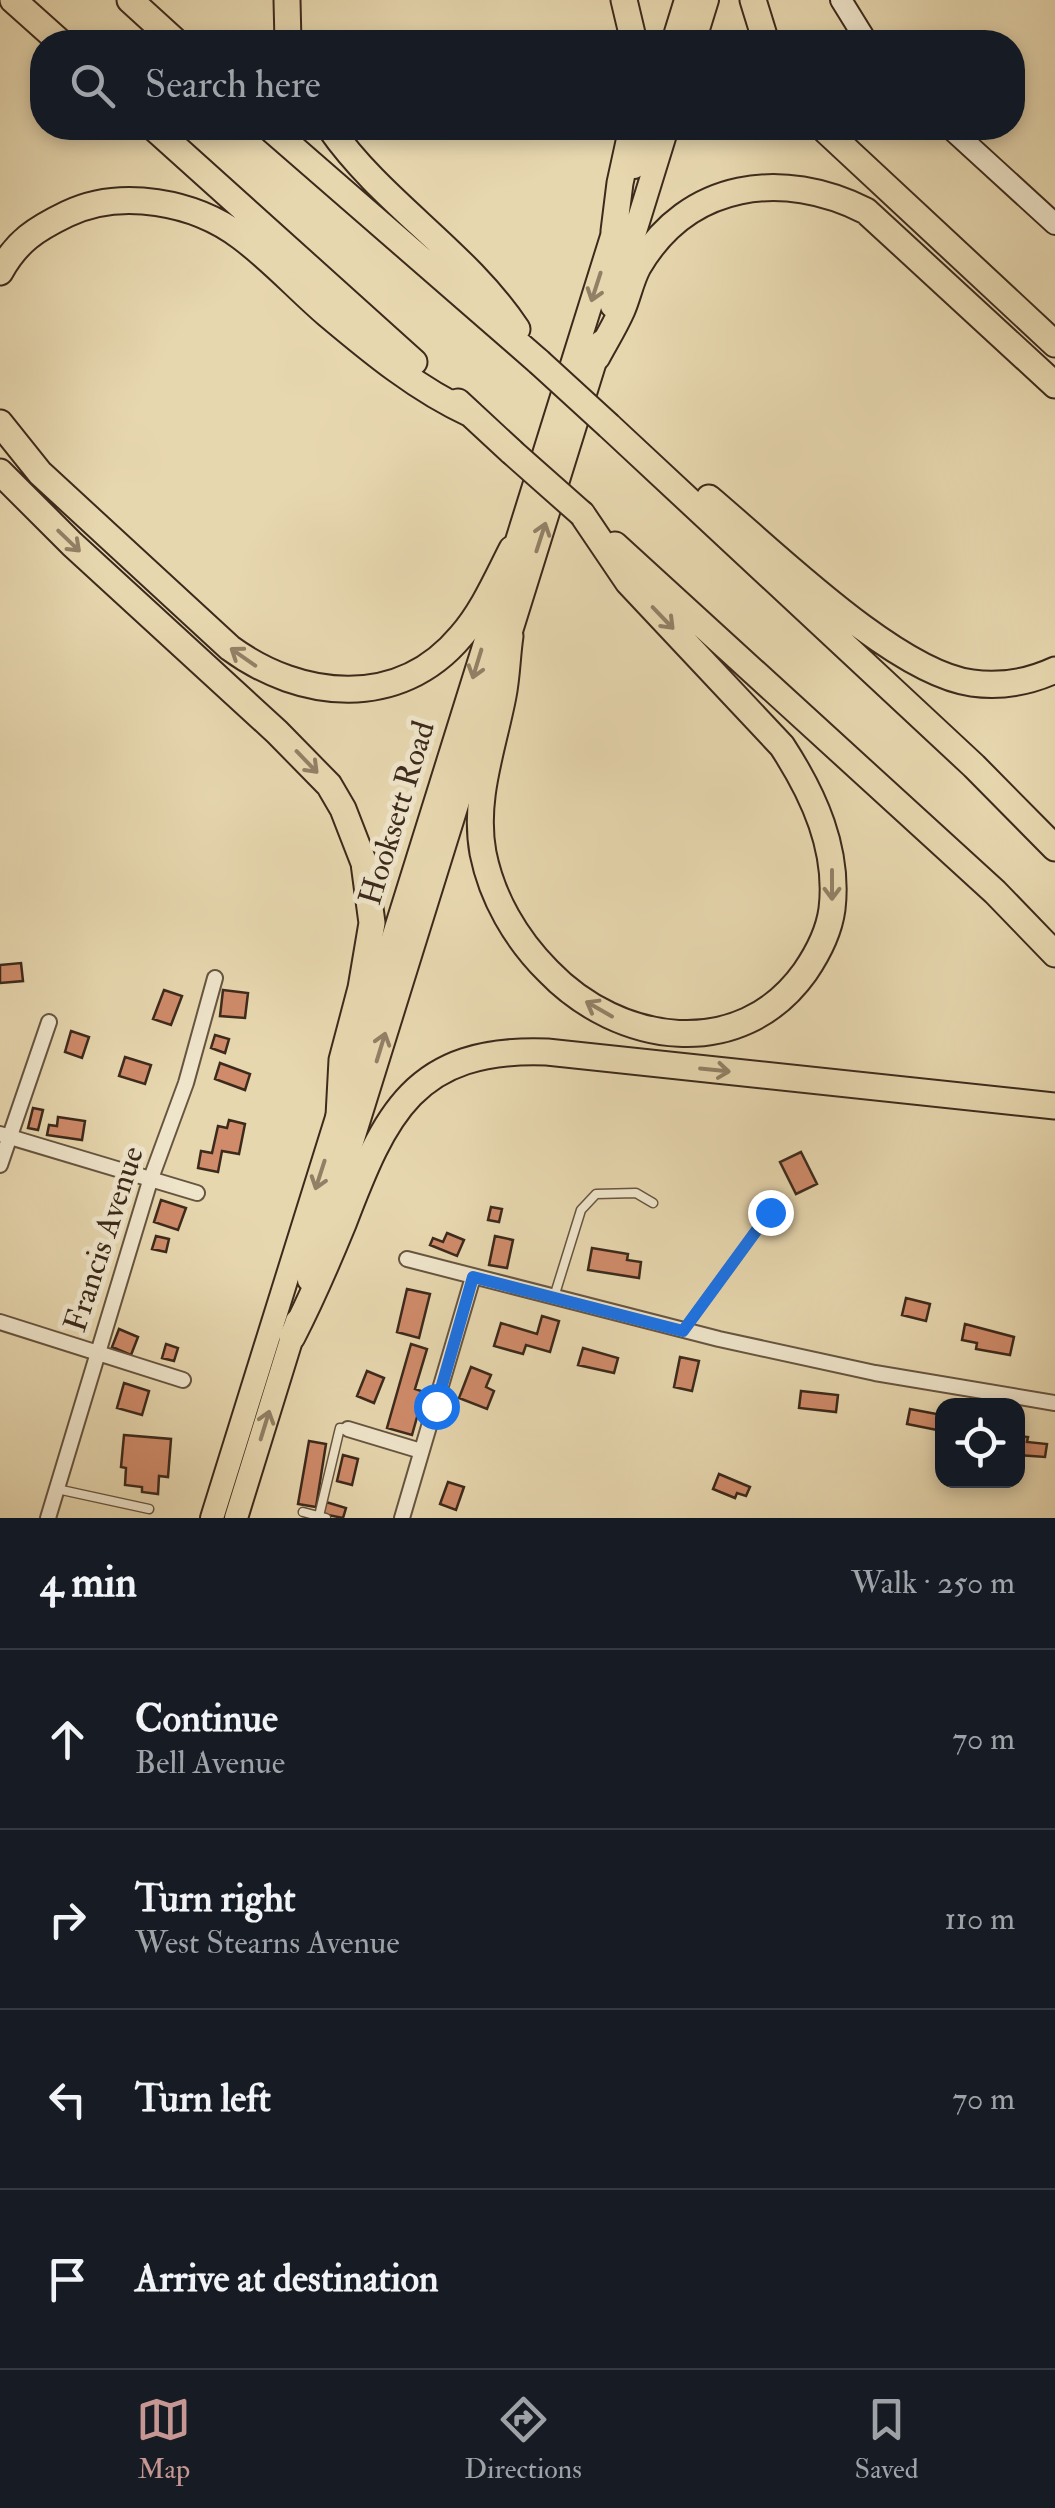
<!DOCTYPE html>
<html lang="en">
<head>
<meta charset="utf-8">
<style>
  :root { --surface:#171b24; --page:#242831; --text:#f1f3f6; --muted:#9ea1a6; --line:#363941; --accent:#c59692 }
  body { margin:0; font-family:"IM FELL Double Pica",serif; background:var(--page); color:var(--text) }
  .controls { position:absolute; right:30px; bottom:30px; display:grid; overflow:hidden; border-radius:20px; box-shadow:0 5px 15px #0003 }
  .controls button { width:90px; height:90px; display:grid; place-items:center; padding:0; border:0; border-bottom:2px solid var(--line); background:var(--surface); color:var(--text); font:50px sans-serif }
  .stop { position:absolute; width:30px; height:30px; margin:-22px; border:8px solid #1a73e8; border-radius:50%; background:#fff }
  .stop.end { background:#1a73e8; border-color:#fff; box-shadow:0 2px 10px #0008 }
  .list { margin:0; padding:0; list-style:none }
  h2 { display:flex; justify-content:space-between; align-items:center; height:130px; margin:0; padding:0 40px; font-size:42px }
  h2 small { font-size:32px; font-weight:400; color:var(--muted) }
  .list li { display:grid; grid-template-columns:65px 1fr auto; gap:30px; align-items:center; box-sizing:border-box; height:180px; padding:0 40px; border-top:2px solid var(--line) }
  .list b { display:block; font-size:38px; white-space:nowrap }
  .list p { margin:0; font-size:32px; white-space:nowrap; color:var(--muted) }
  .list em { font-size:32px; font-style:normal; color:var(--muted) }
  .icon { flex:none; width:55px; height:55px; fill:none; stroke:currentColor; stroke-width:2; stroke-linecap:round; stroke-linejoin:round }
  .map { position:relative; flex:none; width:1055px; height:1518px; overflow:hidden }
  .search { position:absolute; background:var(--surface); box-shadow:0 5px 15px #0003; left:30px; right:30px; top:30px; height:110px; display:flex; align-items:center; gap:25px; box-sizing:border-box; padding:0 35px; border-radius:40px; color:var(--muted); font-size:38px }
  .sheet { height:850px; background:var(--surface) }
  nav { display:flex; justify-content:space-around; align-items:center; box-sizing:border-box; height:140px; border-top:2px solid var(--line); background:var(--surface); font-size:28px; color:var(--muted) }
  nav a { display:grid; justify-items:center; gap:5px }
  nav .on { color:var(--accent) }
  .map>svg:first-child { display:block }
</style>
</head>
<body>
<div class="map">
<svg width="1055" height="1518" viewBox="0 0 1055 1518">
  <rect width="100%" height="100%" fill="#e7d7af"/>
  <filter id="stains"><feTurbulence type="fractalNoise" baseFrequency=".002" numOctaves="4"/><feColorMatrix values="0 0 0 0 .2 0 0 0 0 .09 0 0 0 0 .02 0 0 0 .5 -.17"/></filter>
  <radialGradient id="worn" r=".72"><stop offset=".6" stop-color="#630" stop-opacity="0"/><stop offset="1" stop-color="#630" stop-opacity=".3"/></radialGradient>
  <path fill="#cf8b6a" stroke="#3c2a1c" stroke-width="2.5" d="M21 963 23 981 0 983V965Z
    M164 990 182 996 171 1025 153 1019Z
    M223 990 248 993 245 1018 220 1016Z
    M71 1031 89 1037 82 1058 65 1052Z
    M215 1035 229 1039 225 1053 211 1048Z
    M125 1057 151 1065 145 1084 119 1076Z
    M220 1063 250 1074 245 1090 215 1079Z
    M33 1108 43 1110 38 1130 28 1128Z
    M58 1117 85 1121 82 1140 47 1135 49 1125 57 1126Z
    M229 1120 245 1124 239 1154 222 1151 218 1172 198 1168 201 1151 212 1153 218 1126 227 1128Z
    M801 1152 817 1184 796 1194 780 1162Z
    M161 1200 186 1208 178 1230 154 1222Z
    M491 1207 502 1209 499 1222 488 1220Z
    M447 1233 464 1240 457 1256 430 1245 433 1238 443 1242Z
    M156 1236 169 1239 166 1252 152 1249Z
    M495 1236 513 1240 507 1268 489 1265Z
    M592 1248 628 1254 627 1260 641 1262 639 1278 588 1270Z
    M407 1289 430 1294 419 1338 397 1332Z
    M906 1298 930 1304 926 1321 902 1315Z
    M542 1316 559 1321 550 1352 526 1345 523 1354 494 1346 501 1323 537 1334Z
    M965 1324 1014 1337 1010 1355 976 1349 977 1343 962 1340Z
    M119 1329 138 1337 131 1355 112 1347Z
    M166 1344 178 1348 174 1361 162 1358Z
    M411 1344 427 1349 415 1389 424 1392 412 1435 387 1428Z
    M583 1348 618 1358 614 1373 578 1365Z
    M680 1357 699 1361 692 1391 674 1387Z
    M471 1367 491 1375 486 1387 494 1391 487 1409 459 1398Z
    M367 1371 384 1378 374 1403 357 1396Z
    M124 1383 149 1391 142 1415 117 1408Z
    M801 1391 838 1395 836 1412 799 1408Z
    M910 1409 942 1415V1431L907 1424Z
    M124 1435 171 1439 168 1477 159 1476 158 1494 142 1492V1487L125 1485 126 1468 121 1467Z
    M1018 1436 1028 1437 1027 1442 1047 1444 1045 1457 1018 1455Z
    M309 1441 326 1444 316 1507 298 1504Z
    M343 1455 358 1459 352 1485 337 1481Z
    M719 1474 750 1487 746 1496 737 1493 735 1498 713 1489Z
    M448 1482 464 1487 456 1510 440 1504Z
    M326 1502 346 1508 343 1518 323 1514Z"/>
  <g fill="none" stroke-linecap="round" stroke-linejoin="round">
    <defs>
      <path id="lane" d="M554 1297 581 1210 596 1194 636 1193 653 1203
        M683 1331 770 1212
        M57 1489 149 1509
        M303 1512 326 1518
        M319 1516 339 1432 340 1428 348 1429"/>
      <path id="street" d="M0 1134 197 1193
        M0 1165 49 1022
        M407 1259 719 1339 875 1373 1055 1403
        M0 1322 183 1380
        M348 1429 421 1451
        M48 1518 150 1181 186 1083 215 978
        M402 1518 473 1277"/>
      <path id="secondary" d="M841 0 867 42
        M950 128 1055 224"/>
      <path id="primary" d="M673 42 686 0
        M694 42 707 0
        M634 167 646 128
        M612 306 667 128
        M309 1280 601 342
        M212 1518 618 217
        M236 1518 297 1321"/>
      <path id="highway" d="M13 0 60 42
        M130 0 176 42
        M287 0 288 42
        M624 0 634 42
        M753 0 766 42
        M154 128 414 362
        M270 128 539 362
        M330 128C382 203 466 252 517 329
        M823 128 1055 344
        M614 231 620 183 632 128
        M0 272C17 241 36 229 67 214 121 188 195 202 241 237 272 260 298 289 327 314 371 351 418 390 471 414
        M597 357C605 342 615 326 622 310 628 296 631 280 638 267 688 181 783 169 866 211L1055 385
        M458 402 512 452
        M0 423 40 473 230 648C301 700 399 710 461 636 483 611 497 578 512 549
        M609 426 974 766 1055 848
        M0 472 72 544 277 732 329 785 343 809 364 863 372 923 361 988 342 1060 339 1116
        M709 498C771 550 895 673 972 683 1001 687 1029 682 1055 670
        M615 545 995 892 1055 954
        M510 636C507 656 507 676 503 696 493 748 473 799 483 853 492 898 516 939 548 971 619 1045 740 1063 805 972 818 953 829 932 832 909 839 850 814 795 782 746L628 582 582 514
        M292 1337C311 1300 327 1263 343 1224 385 1114 414 1047 547 1052L1055 1106"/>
    </defs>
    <use href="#lane" stroke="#675541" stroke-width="11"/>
    <use href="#street" stroke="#675541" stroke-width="18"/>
    <use href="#secondary" stroke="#3c2a1c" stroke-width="24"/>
    <use href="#primary" stroke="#3c2a1c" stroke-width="26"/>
    <use href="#highway" stroke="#3c2a1c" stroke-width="29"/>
    <use href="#lane" stroke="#efe5cb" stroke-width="8"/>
    <use href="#street" stroke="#efe5cb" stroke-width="14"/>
    <use href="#secondary" stroke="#efe5cb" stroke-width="20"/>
    <use href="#primary" stroke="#e7d7af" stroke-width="22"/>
    <use href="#highway" stroke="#e7d7af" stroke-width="25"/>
    <defs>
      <path id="highway-bridge" d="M539 362 609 426
        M512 452 582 514"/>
    </defs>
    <use href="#highway-bridge" stroke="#3c2a1c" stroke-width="29" stroke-linecap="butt"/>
    <use href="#highway-bridge" stroke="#e7d7af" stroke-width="25"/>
  </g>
  <defs><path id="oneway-shaft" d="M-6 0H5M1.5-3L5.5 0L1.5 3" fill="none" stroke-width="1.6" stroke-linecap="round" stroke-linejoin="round" transform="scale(2.5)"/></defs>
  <g stroke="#928066">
    <use href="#oneway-shaft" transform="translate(596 287) rotate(108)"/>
    <use href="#oneway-shaft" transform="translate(541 537) rotate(-72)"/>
    <use href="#oneway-shaft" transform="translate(69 541) rotate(44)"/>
    <use href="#oneway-shaft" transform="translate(663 618) rotate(46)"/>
    <use href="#oneway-shaft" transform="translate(243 657) rotate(-145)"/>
    <use href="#oneway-shaft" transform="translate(477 664) rotate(107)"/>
    <use href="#oneway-shaft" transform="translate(307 762) rotate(46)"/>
    <use href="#oneway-shaft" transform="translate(832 885) rotate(90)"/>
    <use href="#oneway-shaft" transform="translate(599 1009) rotate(-150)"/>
    <use href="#oneway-shaft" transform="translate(381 1047) rotate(-73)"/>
    <use href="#oneway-shaft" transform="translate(715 1070) rotate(6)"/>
    <use href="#oneway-shaft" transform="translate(320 1175) rotate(108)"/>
    <use href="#oneway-shaft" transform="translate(265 1425) rotate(-73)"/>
  </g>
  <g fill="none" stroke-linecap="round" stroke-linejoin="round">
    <path stroke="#1a73e8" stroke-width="12" d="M436 1406 473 1277 683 1331 770 1212"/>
  </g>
  <g text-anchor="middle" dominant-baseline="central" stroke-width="10" stroke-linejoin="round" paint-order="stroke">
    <g font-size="32" fill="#3c2a1c" stroke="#efe5cb">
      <text transform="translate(397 813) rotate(-73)">Hooksett Road</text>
      <text transform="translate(104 1239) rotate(-72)">Francis Avenue</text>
    </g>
  </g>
  <rect width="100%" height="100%" filter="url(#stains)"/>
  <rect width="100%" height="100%" fill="url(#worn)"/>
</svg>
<div class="controls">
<button><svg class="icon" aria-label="locate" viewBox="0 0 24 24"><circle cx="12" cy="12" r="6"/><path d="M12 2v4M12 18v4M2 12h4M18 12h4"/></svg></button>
</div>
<div class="stop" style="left:436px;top:1406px"></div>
<div class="stop end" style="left:770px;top:1212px"></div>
<div class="search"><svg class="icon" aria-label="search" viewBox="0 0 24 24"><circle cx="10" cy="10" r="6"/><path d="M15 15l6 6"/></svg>Search here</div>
</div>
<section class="sheet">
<h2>4 min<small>Walk · 250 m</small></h2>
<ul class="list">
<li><svg class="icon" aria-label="ahead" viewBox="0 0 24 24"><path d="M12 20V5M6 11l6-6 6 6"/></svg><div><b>Continue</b><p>Bell Avenue</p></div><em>70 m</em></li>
<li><svg class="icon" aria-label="right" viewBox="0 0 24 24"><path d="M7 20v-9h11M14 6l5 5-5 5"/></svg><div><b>Turn right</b><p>West Stearns Avenue</p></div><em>110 m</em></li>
<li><svg class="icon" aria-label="left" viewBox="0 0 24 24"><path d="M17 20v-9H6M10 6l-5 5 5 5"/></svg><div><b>Turn left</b></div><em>70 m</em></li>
<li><svg class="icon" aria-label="arrive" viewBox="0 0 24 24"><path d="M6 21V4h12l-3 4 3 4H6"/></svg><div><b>Arrive at destination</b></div></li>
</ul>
</section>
<nav>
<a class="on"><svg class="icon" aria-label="map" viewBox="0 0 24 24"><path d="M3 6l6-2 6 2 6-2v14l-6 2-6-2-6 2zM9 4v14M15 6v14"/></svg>Map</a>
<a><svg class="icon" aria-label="directions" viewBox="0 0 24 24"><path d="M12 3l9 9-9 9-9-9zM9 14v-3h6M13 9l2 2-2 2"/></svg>Directions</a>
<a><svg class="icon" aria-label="saved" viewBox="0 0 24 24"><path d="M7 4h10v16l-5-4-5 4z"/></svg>Saved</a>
</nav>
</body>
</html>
